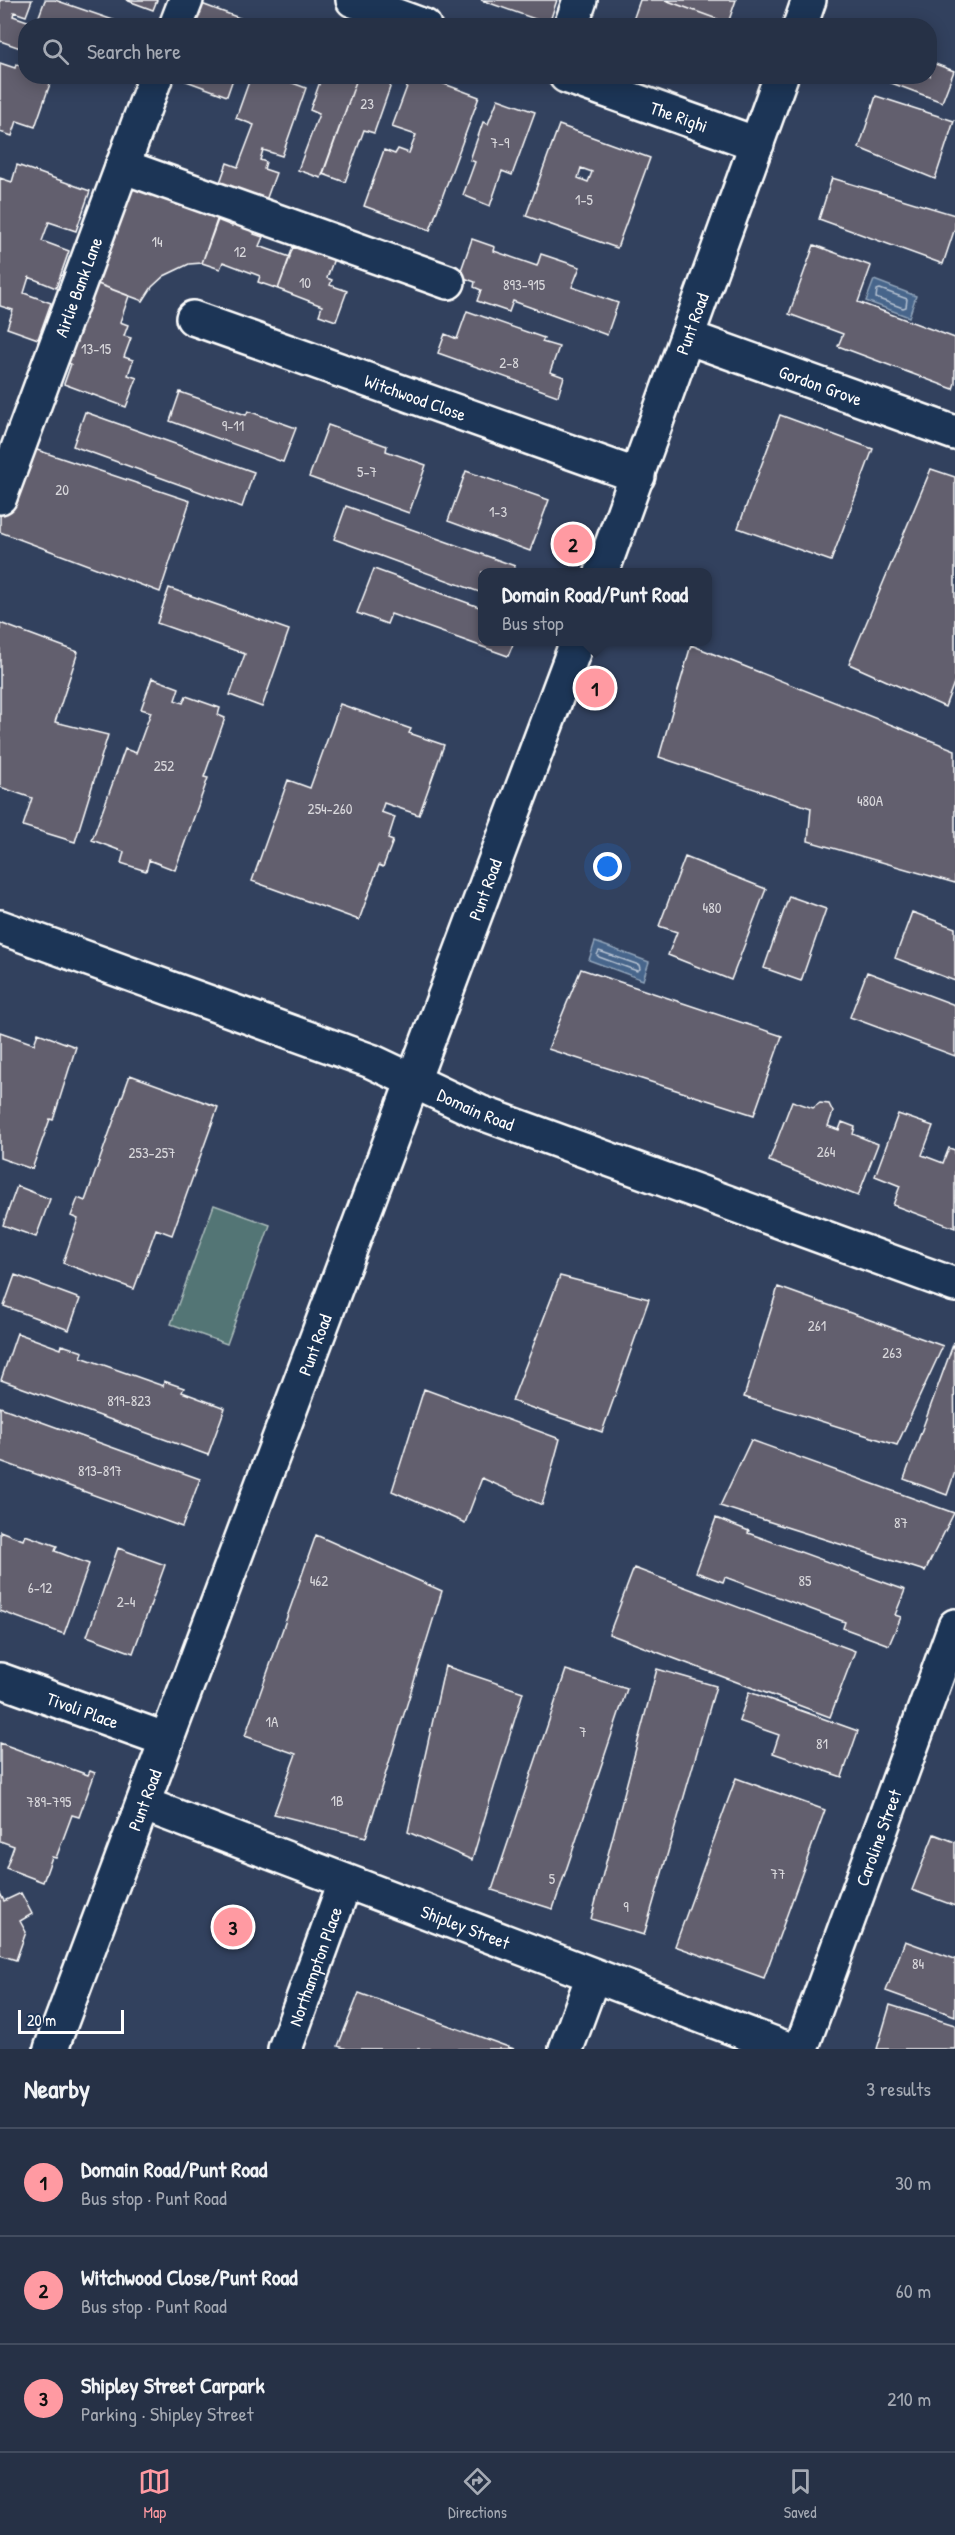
<!DOCTYPE html>
<html lang="en">
<head>
<meta charset="utf-8">
<style>
  :root { --surface:#263146; --page:#2e394d; --text:#f1f3f6; --muted:#a4a9b3; --line:#424c5f; --accent:#ff9aa2 }
  body { margin:0; font-family:"Patrick Hand",sans-serif; background:var(--page); color:var(--text) }
  .scale { position:absolute; left:18px; bottom:15px; width:106px; box-sizing:border-box; padding-left:6px; border:3px solid #fff; border-top:0; font-size:16px; line-height:21px; white-space:nowrap; color:#fff; -webkit-text-stroke:4px #1d3557; paint-order:stroke }
  .you { position:absolute; left:608px; top:867px; width:21px; height:21px; margin:-15px; border:4px solid #fff; border-radius:50%; background:#1a73e8; box-shadow:0 0 0 9px #1a73e833 }
  .badge { display:grid; place-items:center; width:39px; height:39px; border-radius:50%; background:var(--accent); color:#111; font-size:20px; font-weight:700 }
  .pin { position:absolute; translate:-50% -50%; border:3px solid #fff; box-shadow:0 2px 6px #0006 }
  .popup { position:absolute; left:478px; top:568px; width:234px; height:78px; box-sizing:border-box; display:grid; place-content:center; border-radius:12px; background:var(--surface); filter:drop-shadow(0 2px 4px #0005); font-size:20px; white-space:nowrap; color:var(--muted) }
  .popup b { font-size:22px; color:var(--text) }
  .popup::after { content:''; position:absolute; left:50%; top:100%; margin-left:-12px; border:12px solid transparent; border-top-color:var(--surface) }
  .list { margin:0; padding:0; list-style:none }
  h2 { display:flex; justify-content:space-between; align-items:center; height:78px; margin:0; padding:0 24px; font-size:26px }
  h2 small { font-size:20px; font-weight:400; color:var(--muted) }
  .list li { display:grid; grid-template-columns:39px 1fr auto; gap:18px; align-items:center; box-sizing:border-box; height:108px; padding:0 24px; border-top:2px solid var(--line) }
  .list b { display:block; font-size:22px; white-space:nowrap }
  .list p { margin:0; font-size:20px; white-space:nowrap; color:var(--muted) }
  .list em { font-size:20px; font-style:normal; color:var(--muted) }
  .icon { flex:none; width:33px; height:33px; fill:none; stroke:currentColor; stroke-width:2; stroke-linecap:round; stroke-linejoin:round }
  .map { position:relative; flex:none; width:955px; height:2049px; overflow:hidden }
  .search { position:absolute; background:var(--surface); box-shadow:0 3px 15px #0003; left:18px; right:18px; top:18px; height:66px; display:flex; align-items:center; gap:15px; box-sizing:border-box; padding:0 21px; border-radius:24px; color:var(--muted); font-size:22px }
  .sheet { height:402px; background:var(--surface) }
  nav { display:flex; justify-content:space-around; align-items:center; box-sizing:border-box; height:84px; border-top:2px solid var(--line); background:var(--surface); font-size:16px; color:var(--muted) }
  nav a { display:grid; justify-items:center; gap:3px }
  nav .on { color:var(--accent) }
  .map>svg:first-child { display:block }
</style>
</head>
<body>
<div class="map">
<svg width="955" height="2049" viewBox="0 0 955 2049">
  <rect width="100%" height="100%" fill="#32415e"/>
  <filter id="ink" filterUnits="userSpaceOnUse"><feTurbulence type="fractalNoise" baseFrequency=".0167" numOctaves="2"/><feDisplacementMap in="SourceGraphic" scale="12" xChannelSelector="R" yChannelSelector="G"/><feConvolveMatrix kernelMatrix="1 2 1 2 8 2 1 2 1" color-interpolation-filters="sRGB"/></filter>
  <g filter="url(#ink)">
    <path fill="#537474" stroke="#a9baba" stroke-width="1.5" d="M214 1205 270 1225 227 1344 171 1324Z"/>
    <path fill="#46658b" stroke="#90a3b9" stroke-width="1.5" d="M874 280 916 296 909 317 866 301Z
      M595 942 649 962 643 980 589 960Z"/>
    <g fill="none" stroke-linecap="round" stroke-linejoin="round">
      <path stroke="#b5c1d1" stroke-width="1.5" d="M880 289 907 299 906 307 903 308 876 298 877 290Z
        M599 951 639 965 640 969 637 971 599 957 597 955Z"/>
    </g>
    <path fill="#625e6e" stroke="#fff" stroke-width="1.5" fill-rule="evenodd" d="M0 0H32L26 16 14 12 13 16 36 24 45 0H55L119 22 118 26H26V50L0 41Z
      M126 0H157L153 10Z
      M481 0H557L549 24Z
      M640 0H665L728 23 727 26H631Z
      M665 0H736L728 23Z
      M199 3 242 19 239 26H191Z
      M930 62 954 71 942 102 873 76H930Z
      M0 63 15 68 16 64 26 67V76H37L51 81 35 127 17 121 12 136 0 132Z
      M173 76H234L227 96Z
      M251 76H274L306 88 282 156 263 150 260 160 266 162 264 169 276 173 265 203 219 185 227 163 238 167 254 125 236 118Z
      M322 76H358L321 178 298 170 319 114 310 110Z
      M358 76H394L374 133 364 130 345 182 323 174Z
      M411 76H423L479 97 430 230 364 206 384 150 395 154 398 149 409 153 416 135 392 127Z
      M876 96 954 121 935 179 859 148Z
      M498 99 535 112 512 175 502 171 490 206 463 195 475 162 470 160 483 122 488 124Z
      M559 125 650 158 617 248 526 216ZM581 168 592 172 588 182 578 178Z
      M17 165 90 191 76 231 49 222 42 241 69 251 56 288 29 277 24 293 51 303 38 339 7 328 13 310 0 306V178L12 182Z
      M129 175 222 209 202 263 189 264 164 276 152 287 143 301 90 281Z
      M832 178 955 215V228L943 264 819 219Z
      M237 214 258 222 254 234 263 237 259 246 290 257 278 289 258 282 260 276 223 262 220 269 202 263 217 220 232 226Z
      M472 239 495 247 494 251 537 266 541 254 580 267 572 287 618 303 607 335 513 301 509 312 477 301 481 290 474 287 475 282 459 276Z
      M308 240 337 250 327 278 332 280 330 285 347 291 336 321 319 315 322 306 278 289 293 247 304 251Z
      M814 245 871 266 858 302 955 338V383L953 389 838 346 843 334 789 314Z
      M90 281 129 296 120 322 128 325 124 336 131 338 124 357 133 360 128 375 137 378 126 407 64 384 71 364 61 361Z
      M467 311 544 338 542 342 559 347 550 372 564 377 558 396 438 353 445 334 457 339Z
      M180 392 246 415 248 411 296 428 283 462 170 421Z
      M85 412 254 472 242 507 73 446Z
      M780 415 873 449 831 561 738 528Z
      M328 425 387 446 386 451 426 465 409 513 309 477Z
      M22 445 190 501 160 592 0 532V509Z
      M931 469 955 477V680L945 707 849 664Z
      M466 471 549 500 530 551 448 521Z
      M346 506 515 566 513 572H482V593L334 539Z
      M374 569 482 608V642H514L508 656 391 614 387 624 357 613Z
      M169 588 289 630 262 707 230 695 245 654 157 623Z
      M0 623 78 652 55 722 108 735 75 842 23 826 32 798 0 787Z
      M691 645 955 750V883L808 841 811 808 659 757Z
      M152 678 179 688 175 700 183 703 186 696 220 708 218 715 225 718 204 777 208 778 175 870 149 860 146 871 121 863 124 852 92 840 125 749 136 753 151 712 141 709Z
      M340 704 411 729 409 733 444 745 419 815 384 803 381 812 395 817 388 839 393 841 383 867 379 865 359 920 252 881 288 780 310 788Z
      M685 857 766 889 731 980 668 955 677 932 659 926Z
      M789 896 826 909 801 981 764 968Z
      M912 912 955 928V981L895 958Z
      M581 969 782 1036 754 1115 548 1049Z
      M867 972 955 1005V1056L850 1017Z
      M0 1032 34 1044 38 1033 76 1047 53 1120 50 1119 32 1169 0 1158Z
      M130 1075 218 1107 172 1235 156 1229 134 1289 63 1263 78 1219 71 1216 78 1198 85 1201Z
      M792 1101 813 1108 820 1103 829 1104 833 1112 828 1126 839 1130 842 1122 855 1127 853 1134 878 1144 858 1196 769 1161Z
      M898 1114 933 1126 922 1155 943 1163 949 1148 955 1150V1228L893 1205 900 1186 875 1176Z
      M17 1186 50 1199 36 1237 3 1225Z
      M15 1275 80 1299 69 1330 4 1306Z
      M560 1276 649 1299 602 1432 512 1401Z
      M778 1287 943 1346 897 1445 744 1397Z
      M17 1333 61 1349 62 1345 83 1352 81 1357 163 1386 164 1381 184 1388 182 1392 225 1408 208 1455 1 1380Z
      M954 1342 955 1472 947 1495 904 1479Z
      M424 1389 560 1439 542 1505 482 1478 465 1523 392 1491Z
      M0 1407 200 1479 182 1527 0 1461Z
      M751 1440 954 1513 925 1571 720 1506Z
      M716 1518 749 1531 748 1533 905 1590 895 1615 901 1617 889 1645 843 1628 845 1622 725 1577 723 1582 696 1572Z
      M0 1531 23 1540 25 1535 57 1546 55 1551 89 1564 64 1634 0 1611Z
      M316 1535 442 1591 366 1837 274 1814 296 1754 245 1736Z
      M118 1548 165 1565 133 1653 87 1636Z
      M634 1568 855 1651 830 1717 609 1634Z
      M445 1666 523 1692 472 1860 408 1832Z
      M657 1669 716 1686 644 1935 591 1919Z
      M566 1670 627 1689 553 1909 492 1890Z
      M749 1692 858 1731 842 1777 773 1753 779 1735 739 1721Z
      M0 1743 88 1775 90 1771 95 1773 79 1817 72 1815 56 1858 52 1857 43 1882 6 1868 14 1846 0 1841Z
      M736 1778 825 1810 764 1978 675 1946Z
      M934 1834 955 1842V1906L912 1890Z
      M0 1893 4 1901 21 1893 32 1914 20 1921 26 1932 16 1960 0 1955Z
      M905 1941 955 1959V2016L886 1991Z
      M359 1993 514 2049H347L338 2046Z
      M890 2005 955 2025V2049H877Z"/>
    <g fill="none" stroke-linecap="round" stroke-linejoin="round">
      <defs>
        <g id="minor">
          <path d="M353 0 424 26"/>
          <path d="M176 26 186 0"/>
          <path d="M571 26 580 0"/>
          <path id="s1" d="M566 76 757 144"/>
          <path d="M122 166 448 282"/>
          <path id="s2" d="M193 318 638 476"/>
          <path id="s3" d="M687 337 955 433"/>
          <path id="s4" d="M0 497 156 76"/>
          <path id="s5" d="M0 927 371 1061 479 1112 955 1285"/>
          <path id="s6" d="M0 1680 167 1740"/>
          <path id="s7" d="M143 1804 788 2049"/>
          <path id="s8" d="M285 2049 345 1882"/>
          <path d="M566 2049 593 1976"/>
          <path id="s9" d="M801 2049 955 1626"/>
        </g>
        <g id="highway">
          <path d="M800 26 809 0"/>
          <path id="s10" d="M602 572 781 76"/>
          <path id="s11" d="M51 2049 577 642"/>
        </g>
      </defs>
      <use href="#minor" stroke="#fff" stroke-width="38"/>
      <use href="#highway" stroke="#fff" stroke-width="38"/>
      <use href="#minor" stroke="#1d3557" stroke-width="33"/>
      <use href="#highway" stroke="#1d3557" stroke-width="33"/>
    </g>
  </g>
  <g text-anchor="middle" dominant-baseline="central" stroke-width="5" stroke-linejoin="round" paint-order="stroke">
    <g font-size="15" fill="#d8d7db">
      <text x="367" y="103">23</text>
      <text x="500" y="142">7-9</text>
      <text x="584" y="199">1-5</text>
      <text x="157" y="241">14</text>
      <text x="240" y="251">12</text>
      <text x="305" y="282">10</text>
      <text x="524" y="284">893-915</text>
      <text x="96" y="348">13-15</text>
      <text x="509" y="362">2-8</text>
      <text x="233" y="425">9-11</text>
      <text x="367" y="471">5-7</text>
      <text x="62" y="489">20</text>
      <text x="498" y="511">1-3</text>
      <text x="164" y="765">252</text>
      <text x="870" y="800">480A</text>
      <text x="330" y="808">254-260</text>
      <text x="712" y="907">480</text>
      <text x="826" y="1151">264</text>
      <text x="152" y="1152">253-257</text>
      <text x="817" y="1325">261</text>
      <text x="892" y="1352">263</text>
      <text x="129" y="1400">819-823</text>
      <text x="100" y="1470">813-817</text>
      <text x="901" y="1522">87</text>
      <text x="319" y="1580">462</text>
      <text x="805" y="1580">85</text>
      <text x="40" y="1587">6-12</text>
      <text x="126" y="1601">2-4</text>
      <text x="272" y="1721">1A</text>
      <text x="583" y="1731">7</text>
      <text x="822" y="1743">81</text>
      <text x="337" y="1800">1B</text>
      <text x="49" y="1801">789-795</text>
      <text x="778" y="1873">77</text>
      <text x="552" y="1878">5</text>
      <text x="626" y="1906">9</text>
      <text x="918" y="1963">84</text>
    </g>
    <g font-size="18" fill="#fff" stroke="#1d3557">
      <text stroke="none"><textPath href="#s1" startOffset="120">The Righi</textPath></text>
      <text stroke="none"><textPath href="#s4" startOffset="224">Airlie Bank Lane</textPath></text>
      <text stroke="none"><textPath href="#s10" startOffset="264">Punt Road</textPath></text>
      <text stroke="none"><textPath href="#s3" startOffset="142">Gordon Grove</textPath></text>
      <text stroke="none"><textPath href="#s2" startOffset="236">Witchwood Close</textPath></text>
      <text stroke="none"><textPath href="#s11" startOffset="1238">Punt Road</textPath></text>
      <text stroke="none"><textPath href="#s5" startOffset="510">Domain Road</textPath></text>
      <text stroke="none"><textPath href="#s11" startOffset="752">Punt Road</textPath></text>
      <text stroke="none"><textPath href="#s6" startOffset="88">Tivoli Place</textPath></text>
      <text stroke="none"><textPath href="#s11" startOffset="266">Punt Road</textPath></text>
      <text stroke="none"><textPath href="#s9" startOffset="225">Caroline Street</textPath></text>
      <text stroke="none"><textPath href="#s7" startOffset="345">Shipley Street</textPath></text>
      <text stroke="none"><textPath href="#s8" startOffset="88">Northampton Place</textPath></text>
    </g>
  </g>
</svg>
<div class="scale">20 m</div>
<div class="you"></div>
<div class="pin badge" style="left:595px;top:688px">1</div>
<div class="popup"><b>Domain Road/Punt Road</b>Bus stop</div>
<div class="pin badge" style="left:573px;top:544px">2</div>
<div class="pin badge" style="left:233px;top:1927px">3</div>
<div class="search"><svg class="icon" aria-label="search" viewBox="0 0 24 24"><circle cx="10" cy="10" r="6"/><path d="M15 15l6 6"/></svg>Search here</div>
</div>
<section class="sheet">
<h2>Nearby<small>3 results</small></h2>
<ul class="list">
<li><span class="badge">1</span><div><b>Domain Road/Punt Road</b><p>Bus stop · Punt Road</p></div><em>30 m</em></li>
<li><span class="badge">2</span><div><b>Witchwood Close/Punt Road</b><p>Bus stop · Punt Road</p></div><em>60 m</em></li>
<li><span class="badge">3</span><div><b>Shipley Street Carpark</b><p>Parking · Shipley Street</p></div><em>210 m</em></li>
</ul>
</section>
<nav>
<a class="on"><svg class="icon" aria-label="map" viewBox="0 0 24 24"><path d="M3 6l6-2 6 2 6-2v14l-6 2-6-2-6 2zM9 4v14M15 6v14"/></svg>Map</a>
<a><svg class="icon" aria-label="directions" viewBox="0 0 24 24"><path d="M12 3l9 9-9 9-9-9zM9 14v-3h6M13 9l2 2-2 2"/></svg>Directions</a>
<a><svg class="icon" aria-label="saved" viewBox="0 0 24 24"><path d="M7 4h10v16l-5-4-5 4z"/></svg>Saved</a>
</nav>
</body>
</html>
